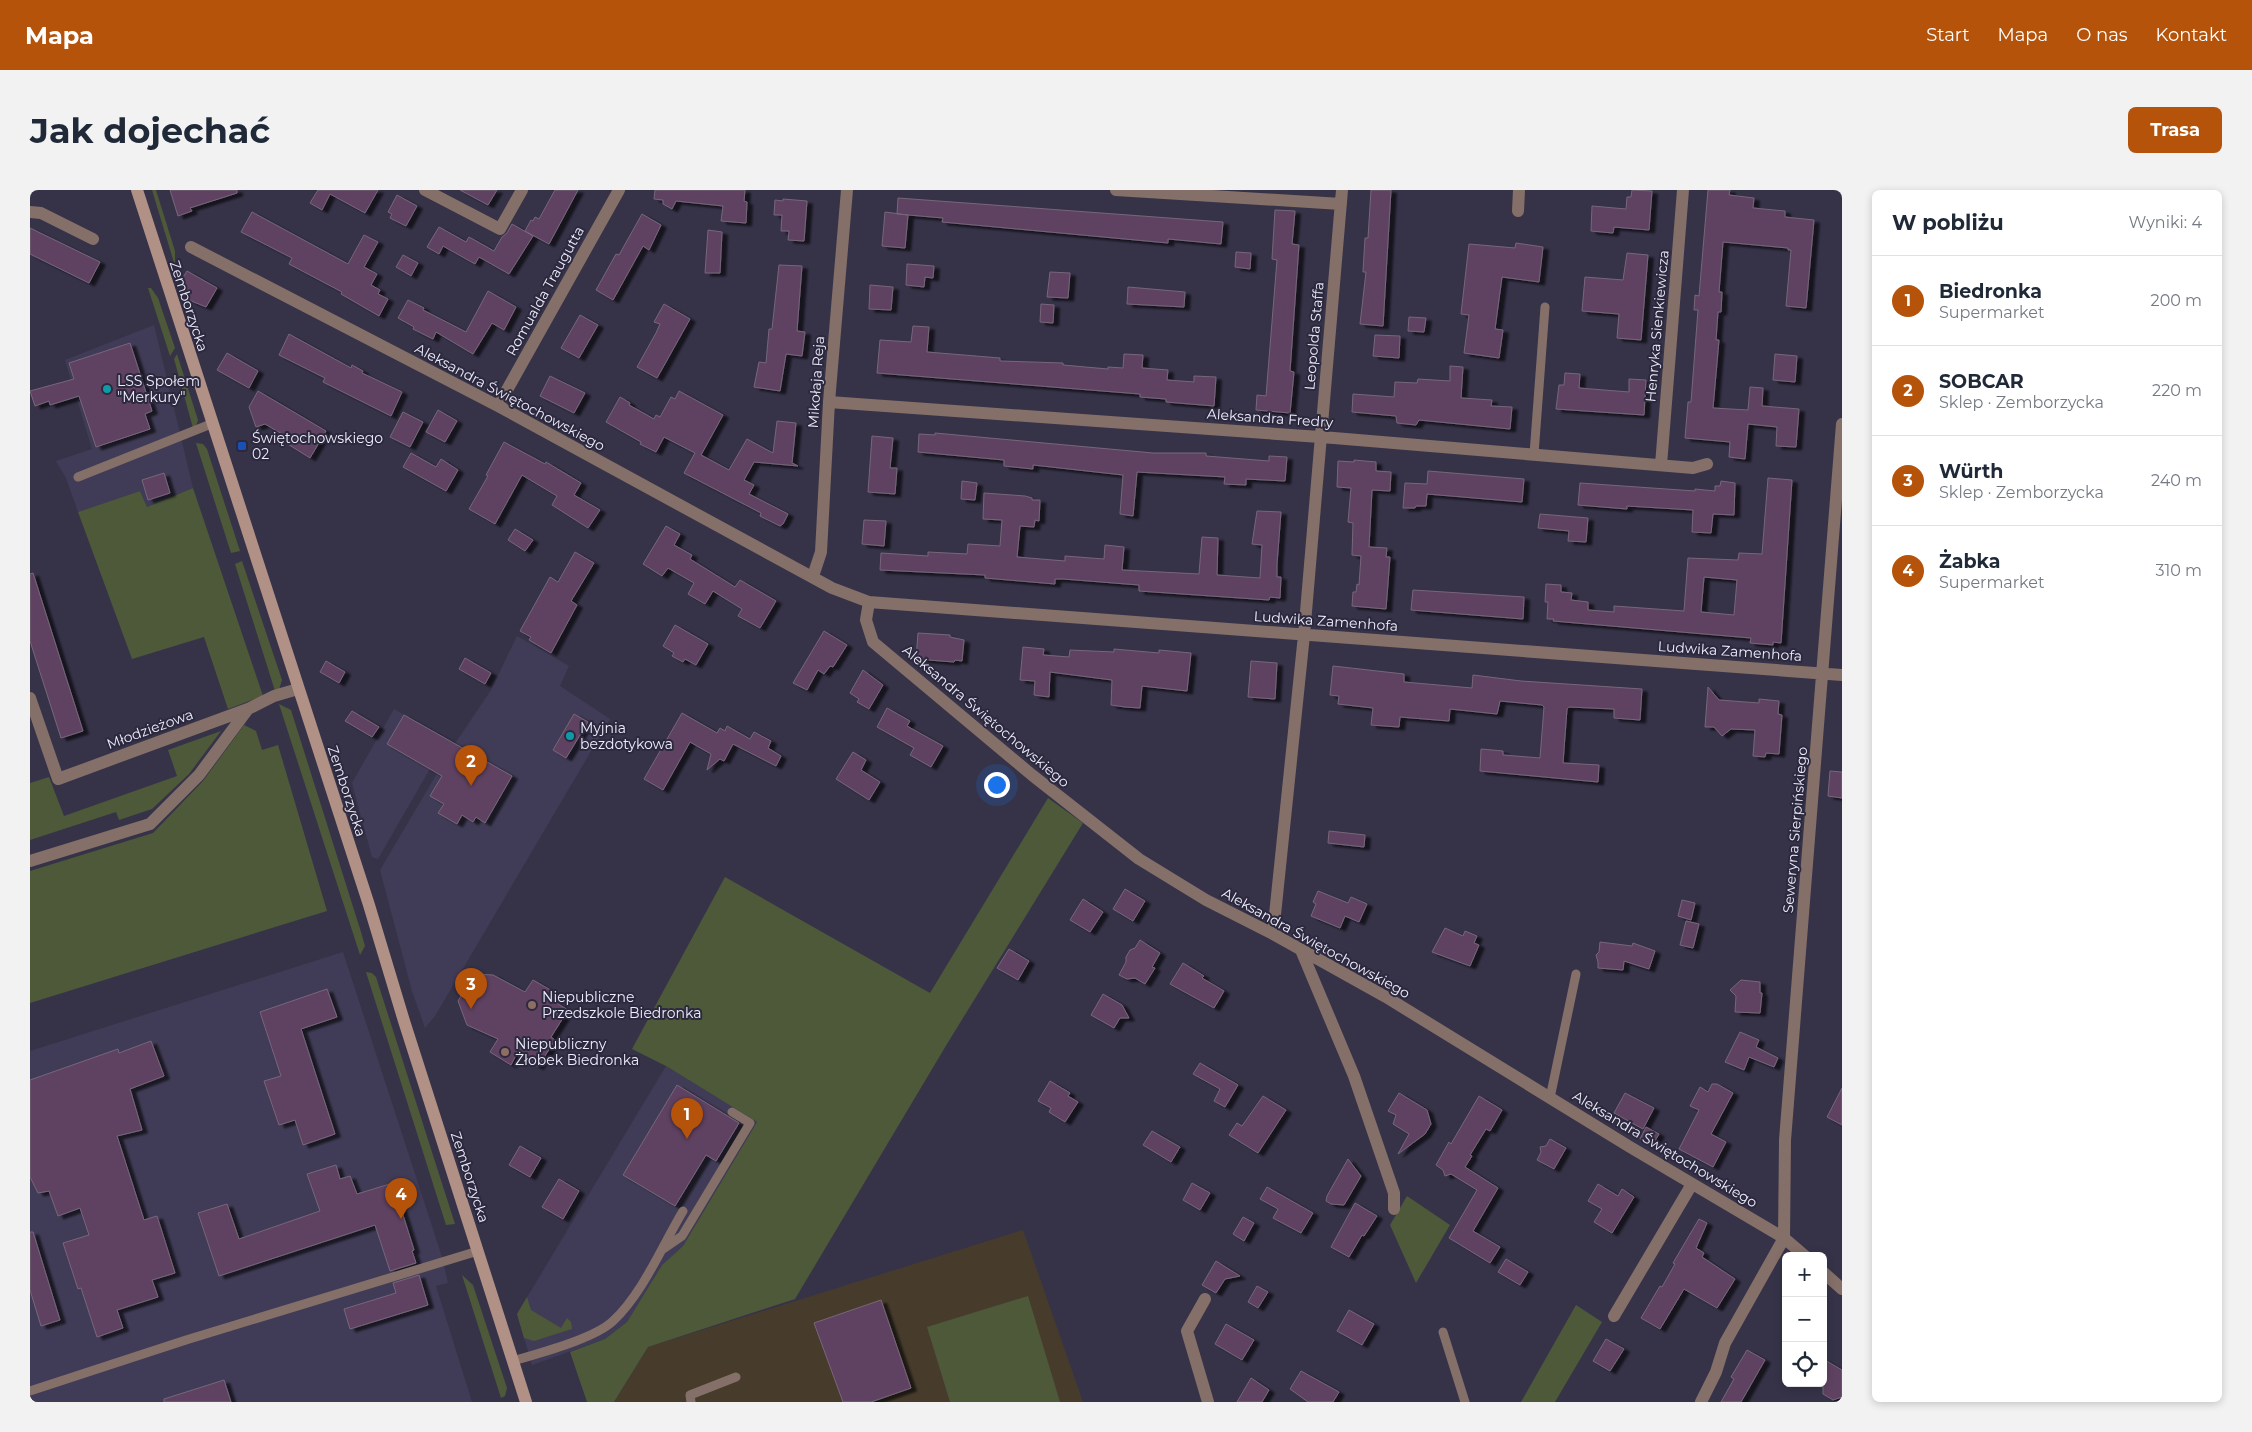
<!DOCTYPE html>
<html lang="pl">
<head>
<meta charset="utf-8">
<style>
  :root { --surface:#fff; --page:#f2f2f3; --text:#1f2937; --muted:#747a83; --line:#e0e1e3; --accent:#b45309 }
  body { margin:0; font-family:Montserrat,sans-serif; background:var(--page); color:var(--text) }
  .controls { position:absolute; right:15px; bottom:15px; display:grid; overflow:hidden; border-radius:8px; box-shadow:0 2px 8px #0003 }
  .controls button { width:45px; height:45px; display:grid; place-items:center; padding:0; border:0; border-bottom:1px solid var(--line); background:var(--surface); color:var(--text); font:25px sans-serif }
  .you { position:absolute; left:966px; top:594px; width:18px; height:18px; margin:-12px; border:4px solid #fff; border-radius:50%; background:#1a73e8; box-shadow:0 0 0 8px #1a73e833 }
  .badge { display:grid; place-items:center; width:32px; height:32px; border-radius:50%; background:var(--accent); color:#fff; font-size:16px; font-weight:700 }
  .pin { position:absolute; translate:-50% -41px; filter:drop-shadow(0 1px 2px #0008) }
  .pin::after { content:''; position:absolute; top:26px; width:18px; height:15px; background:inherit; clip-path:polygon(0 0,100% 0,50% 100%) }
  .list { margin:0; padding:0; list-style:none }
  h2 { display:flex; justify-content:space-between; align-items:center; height:65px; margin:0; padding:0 20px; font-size:21px }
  h2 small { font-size:16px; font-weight:400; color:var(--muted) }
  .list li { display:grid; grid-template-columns:32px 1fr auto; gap:15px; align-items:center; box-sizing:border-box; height:90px; padding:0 20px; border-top:1px solid var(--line) }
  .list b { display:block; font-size:19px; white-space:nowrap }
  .list p { margin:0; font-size:16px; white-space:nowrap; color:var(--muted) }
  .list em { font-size:16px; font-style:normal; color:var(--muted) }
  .icon { flex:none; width:28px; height:28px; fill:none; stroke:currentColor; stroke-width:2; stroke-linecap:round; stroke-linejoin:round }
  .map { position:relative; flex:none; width:1812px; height:1212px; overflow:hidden; border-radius:8px }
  header { display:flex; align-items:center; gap:30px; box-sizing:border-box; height:70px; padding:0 25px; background:var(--accent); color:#fff }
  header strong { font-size:24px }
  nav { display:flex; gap:28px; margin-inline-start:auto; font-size:18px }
  .intro { display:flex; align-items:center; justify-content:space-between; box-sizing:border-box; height:120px; padding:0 30px }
  h1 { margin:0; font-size:35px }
  .button { padding:12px 22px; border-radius:8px; background:var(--accent); color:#fff; font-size:18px; font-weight:700 }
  main { display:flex; gap:30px; padding:0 30px }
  aside { flex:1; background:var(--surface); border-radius:8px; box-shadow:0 2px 8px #0003 }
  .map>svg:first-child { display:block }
</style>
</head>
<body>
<header>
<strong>Mapa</strong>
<nav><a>Start</a><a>Mapa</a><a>O nas</a><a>Kontakt</a></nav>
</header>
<div class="intro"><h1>Jak dojechać</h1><a class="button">Trasa</a></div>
<main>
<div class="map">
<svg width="1812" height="1212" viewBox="0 0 1812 1212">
  <defs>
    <filter id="shadow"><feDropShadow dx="5.5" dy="3" stdDeviation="1" flood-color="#0009"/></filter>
  </defs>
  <rect width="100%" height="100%" fill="#363349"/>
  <path fill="#403c57" d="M124 135 163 298 117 317 110 301 48 322 36 288 26 271 62 259 35 170Z
    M487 446 539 476 530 496 580 529 405 826 395 838 382 801 350 680 422 558 461 500Z
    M364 519 417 549 348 669 342 667 322 593Z
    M313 762 412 1067 418 1093 406 1096 442 1212H0V861Z
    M636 876 727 932 653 1056 632 1075 597 1132 575 1149 502 1175 487 1124Z"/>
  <path fill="#473c2c" d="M993 1040 1053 1212H584L618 1157Z"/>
  <path fill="#4d5939" d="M122 0H126L145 61V76Z
    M118 98H121L128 108 145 158 140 166Z
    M147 164 168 230 166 236 163 238 144 169Z
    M166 253 173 254 177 259 210 361 201 363Z
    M163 298 233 506 198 519 174 447 102 469 48 322 110 301 117 317Z
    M212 371 252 490 249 500 245 501 205 374Z
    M249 514 261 520 331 742 335 756 330 765Z
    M214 535 226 541 232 560 248 555 297 721 0 813V681L123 643 173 591Z
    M191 541 159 584 122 619 89 630 86 622 0 650V593L19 587 34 626 147 586 138 560Z
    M1018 608 1053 633 917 854 765 1109 618 1157 584 1212H557L540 1162 575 1149 597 1132 632 1075 653 1056 727 932 636 876 602 859 695 687 900 803Z
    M336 782 342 783 346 787 425 1034 416 1035Z
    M1377 1006 1420 1035 1386 1093 1360 1035Z
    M432 1085 443 1095 477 1198 475 1206 471 1208Z
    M998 1106 1030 1212H920L897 1137Z
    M497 1107 501 1120 531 1138 537 1128 541 1132 542 1139 504 1151 494 1148 487 1124Z
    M1546 1115 1572 1132 1525 1212H1491Z"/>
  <path fill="#5e4262" stroke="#77667a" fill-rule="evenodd" filter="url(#shadow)" d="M140 0H207V3L160 18 162 21 148 26Z
    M288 0H348L335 23 300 4 292 20 280 13Z
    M430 0H467L458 15Z
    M525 0H548L519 54 495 41 501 30 503 31 505 27 509 29Z
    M625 0H715L714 11 717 12 716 33 691 31 693 16 646 11 642 19 633 14V10L624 9Z
    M1341 0H1361L1353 136 1330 134 1336 82H1333L1335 48H1338Z
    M1602 0 1622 1 1619 40 1584 37 1583 43 1561 41 1562 16 1596 19 1597 7H1601Z
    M1678 0H1700L1699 5 1724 8 1723 18 1755 21V27L1784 30 1776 118 1756 116 1761 60H1758V58L1693 52 1689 102H1692L1691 122H1688L1686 150H1689L1683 218 1718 220 1720 197 1733 198 1732 216 1769 219 1766 257 1746 256 1747 237 1718 234 1715 269 1699 267 1700 252 1655 248 1658 212H1661L1668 120H1664L1665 105 1669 106Z
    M367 5 387 16 376 36 360 28 362 24 358 22Z
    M868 8 1193 32 1191 54 1138 49V53L912 32 913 28 867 24Z
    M753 9 777 11 774 51 758 50 759 41H751L752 25H744L745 10 753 11Z
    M1245 20 1265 21 1262 54 1269 55 1260 181 1264 182 1260 223 1226 220 1227 205 1236 206 1247 70 1242 69Z
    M222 22 318 74 334 45 348 52 334 77 347 84 341 95 350 100 348 104 358 109 349 126 311 104 312 102 259 74 262 68 211 42Z
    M855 22 878 25 875 58 852 56Z
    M612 24 631 35 619 60 613 56 583 110 566 100 586 64 589 65Z
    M482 34 503 46 479 84 449 67 445 74 413 56 409 64 397 57 409 37 436 52 439 47 464 61 472 47 477 43Z
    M0 38 70 72 59 93 0 64Z
    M678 40 692 42 690 83H675Z
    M1486 53 1513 57 1509 92 1472 87 1465 139 1473 140 1469 168 1434 163 1439 125 1431 124 1439 54 1485 58Z
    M1206 62 1221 63 1220 79 1205 77Z
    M1597 63 1618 65 1611 150 1587 148 1589 124 1552 121 1555 87 1593 90Z
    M373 65 388 73 381 86 366 77Z
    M877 74 904 76 903 88 895 87 894 97 876 95Z
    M749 75 772 76 767 141 775 142 772 166 756 164 750 201 724 197 729 172 736 173 739 139H742Z
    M157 81 187 98 176 117 159 110 152 89Z
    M1020 82 1040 83 1038 108 1017 107Z
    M840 95 863 97 861 120 839 119Z
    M1098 97 1155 102 1154 117 1097 114Z
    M458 101 486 117 474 140 462 133 443 164 406 142 403 149 383 139 384 137 368 128 378 110 394 118 393 120 436 142Z
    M634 114 660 129 627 188 607 177 626 143 630 134 624 132Z
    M1011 114 1024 115 1023 133 1010 132Z
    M550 125 568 135 549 168 531 158Z
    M1379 127 1396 128 1394 142 1378 141Z
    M883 136 899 137 897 162 970 168V171L1033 173V175L1078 179V177L1093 178 1094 164 1113 165 1112 178 1138 180 1137 190 1164 192V186L1186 187 1184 216 1136 212V209L1110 207V204L847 183 850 150 881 152Z
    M259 144 321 178 322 175 333 181 332 183 372 202 361 226 293 192 295 188 249 165Z
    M1345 145 1370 146 1369 168 1343 166Z
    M100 153 122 221 115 224 120 239 66 257 49 206 20 215 19 211 5 216 0 201 44 189 39 173Z
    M197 163 228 181 219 198 187 180Z
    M1745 164 1767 166 1765 192 1743 190Z
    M1420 176 1433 177 1431 208 1462 210 1461 216 1482 217 1480 239 1389 230 1386 235 1367 233 1366 226 1322 222 1323 204 1364 207 1365 192 1387 193 1388 189 1420 191Z
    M1535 183 1550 184 1549 198 1599 202V189L1616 190 1614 225 1526 219 1529 195H1534Z
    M520 186 555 203 544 223 510 206Z
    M228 201 296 241 280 268 256 253 259 248 235 234 226 237 219 217Z
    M649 201 693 225 671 265 699 280 717 249 743 263 747 231 766 233 762 273 768 276 724 272 714 290 724 295 719 304 758 324 753 334 750 336 730 326 731 323 654 283 665 263 634 247 626 262 610 254 611 252 576 232 590 207 600 213 599 215 624 229 626 225 630 227 641 207 645 209Z
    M408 220 427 231 415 252 396 242Z
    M373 222 393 232 380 257 360 247Z
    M905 243 1123 263H1176V266L1239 271V266L1257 267 1255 291 1216 289V295L1194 294 1195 287 1107 282 1103 326 1090 324 1093 285 1003 275V279L974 276V270L888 262 889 244 905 245Z
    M842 246 863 248 860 278H867L865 304 838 302Z
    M474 252 515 274 516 272 551 293 544 305 570 320 558 338 522 315 527 306 492 285 465 334 439 319 458 286 456 285Z
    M381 263 406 277 411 269 428 280 416 301 373 277Z
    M1324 270 1346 272V281L1361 282 1360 301 1342 300 1339 357 1357 358 1356 367H1360L1356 419 1322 416 1323 402H1326L1327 394 1329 395 1331 366 1322 365 1323 333 1318 332 1321 298 1307 297 1308 271 1324 272Z
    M1398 281 1494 289 1492 312 1397 304 1396 316H1386L1385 318H1373L1375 293 1397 294Z
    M134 283 140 303 118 310 112 290Z
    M1738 288 1762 290 1751 453 1743 452V455L1720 453 1721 448 1523 431 1524 429H1517L1518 412H1515L1516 394 1531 395V402L1542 403 1541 410 1558 412V420L1584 422V416L1654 421 1658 368 1708 370 1709 363 1732 364ZM1674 387 1707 390 1704 425 1671 422Z
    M932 291 947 293 945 310 931 309Z
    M1691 291 1705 293 1704 325 1683 324 1681 343 1662 342 1663 320 1597 316V319L1548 315 1550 293 1665 301V299L1685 301V296H1690Z
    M954 303 995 306 1002 308V310H1010L1009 331 1005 330 1004 337 990 336 987 367 1035 371V366L1074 369 1075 355 1094 357 1092 380 1169 384 1172 347 1188 348 1187 385 1230 388 1232 355 1222 354 1227 321 1251 322 1247 374V387H1251L1250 408 1240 407 1239 410 1109 401V395L1033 389H1025V394L955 388V385L850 380 851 363 898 366V362L937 364 938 354 970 356 972 330 953 329Z
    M1510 324 1558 328 1556 352 1538 351 1539 341 1508 338Z
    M834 330 856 331 854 356 832 354Z
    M636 336 650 344 644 355 662 365 660 369 705 397 710 390 746 411 730 438 708 426 712 419 683 401 675 414 658 404 664 393 638 378 632 386 613 374Z
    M485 339 503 350 495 361 478 350Z
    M545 362 564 373 541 411 547 415 521 463 499 450 501 447 490 441 520 387 528 392Z
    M3 383 53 541 31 548 0 451V384Z
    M1383 400 1494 407 1493 429 1381 420Z
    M645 435 678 454 666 475 655 469 653 472 642 466 644 463 633 456Z
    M794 441 817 455 803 477 800 476 794 484 788 480 777 500 763 493Z
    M888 443 920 445V447L934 450 932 471 925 470 924 472 886 469Z
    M993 457 1014 459 1013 465 1039 467 1040 460 1084 462V459L1129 463V460L1161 463 1157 501 1112 496 1110 518 1095 517 1081 515 1082 490 1020 482 1019 507 1004 505 1005 491 990 490Z
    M435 468 461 483 455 494 429 479Z
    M296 471 315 482 309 493 290 482Z
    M1221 471 1247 473 1245 509 1218 507Z
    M1303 476 1374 484V492L1442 498 1443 485 1491 491 1612 499 1610 530 1584 528V519L1539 517 1537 519 1533 573 1569 575 1568 592 1450 581 1451 559 1473 561V565L1510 568 1514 517 1512 515 1470 511 1467 524 1420 519 1419 531 1370 527 1369 537 1341 535 1343 518 1308 514 1309 506 1300 505Z
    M833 480 853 495 839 519 827 512 829 509 820 503Z
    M1678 497 1689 510 1729 513V509L1749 511 1748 524 1752 525 1749 564 1736 563 1735 567 1723 566 1725 540 1701 539 1692 546 1684 537H1675Z
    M857 518 880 531 877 536 913 556 901 577 880 565 884 558 847 537Z
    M322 521 349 537 342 547 315 531Z
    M652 523 687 543 690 538 695 541 697 536 720 549 724 542 741 551 738 558 751 566 746 576 703 554 694 571 690 569 677 580 681 564 660 552 633 600 614 589Z
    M544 524 558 532 536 568 523 560Z
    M374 525 482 586 455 633 446 627 443 632 432 625 427 634 408 623 414 614 400 606 412 586 357 554Z
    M823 562 836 570 831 580 850 592 839 610 806 589Z
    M1800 581 1812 582V608L1798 606Z
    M1299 641 1335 645 1334 657 1298 653Z
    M1095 699 1115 711 1103 731 1083 719Z
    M1288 701 1318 713 1321 707 1337 714 1329 732 1315 726 1310 738 1281 726 1286 714 1283 712Z
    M1053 709 1073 722 1060 742 1040 730Z
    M1652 710 1665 713 1661 730 1648 726Z
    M1656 731 1669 734 1663 758 1650 755Z
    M1415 738 1433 746 1435 741 1447 746 1444 753 1449 755 1440 776 1402 762Z
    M1110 750 1130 763 1122 777 1125 778 1115 794 1105 788 1097 789 1089 785 1096 772V767L1100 760 1105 758Z
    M1570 752 1602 756 1603 753 1625 761 1619 779 1594 771 1593 780 1568 778V772L1566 765 1569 762Z
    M979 759 999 771 988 790 967 778Z
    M1153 773 1174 786 1172 788 1194 801 1184 818 1140 794Z
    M444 784 463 785 495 802 503 790 524 802 520 809 538 820 521 847 525 850 508 877 487 863 481 875 460 862 468 849 437 835 428 811Z
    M1711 790 1730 792V803H1732L1730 823 1705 822 1706 806 1700 800Z
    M297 799 307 827 271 839 305 944 273 955 265 930 249 935 234 891 251 886 230 822Z
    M1073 804 1092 815 1099 828H1090L1084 838 1061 825Z
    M1710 842 1729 850 1726 857 1748 868 1744 877 1719 867 1714 880 1695 872Z
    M121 851 134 886 100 899 112 940 87 946 114 1030 127 1026 145 1083 122 1090 128 1107 87 1120 93 1138 67 1147 51 1098 48 1099 33 1053 59 1045 50 1018 28 1026 19 1001 8 1003 0 987V890L88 859 89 863Z
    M1170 873 1208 895 1195 917 1184 911 1190 899 1163 884Z
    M1020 891 1040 903 1038 906 1048 912 1035 932 1019 922 1021 918 1008 911Z
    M1682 894H1687L1703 903 1681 944 1696 952 1683 977 1649 959 1669 920 1660 916 1670 897 1678 902Z
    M647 895 709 933 686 971 676 965 645 1016 593 985Z
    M1812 898V935L1797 927Z
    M1369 903 1397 920 1401 934 1395 944 1368 964 1379 944 1363 934 1366 925 1358 921Z
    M1595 903 1624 918 1613 939 1584 923Z
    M1233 906 1256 920 1228 963 1199 945 1207 933 1212 936Z
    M1449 906 1472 920 1460 941 1456 939 1440 965 1442 966 1435 977 1468 998 1443 1041 1470 1057 1460 1073 1419 1048 1447 1000 1421 984 1415 986 1413 980 1406 975 1419 952 1421 954Z
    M1616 937 1629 944 1622 956 1610 949Z
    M1122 941 1150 957 1141 972 1113 955Z
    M1520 949 1536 958 1524 979 1507 970 1511 962 1510 957 1516 956Z
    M490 956 511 968 500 987 479 975Z
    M1318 969 1331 986 1314 1015 1301 1014 1296 1011 1297 1006Z
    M306 975 310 989 320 986 327 1004 363 993 384 1060 382 1061 386 1073 360 1081 345 1035 189 1086 168 1023 197 1014 209 1049 290 1021 277 984Z
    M529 989 549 1001 533 1029 512 1017Z
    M1162 993 1180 1003 1170 1020 1153 1010Z
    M1568 994 1588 1006 1592 999 1604 1007 1582 1043 1564 1032 1572 1019 1558 1011Z
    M1237 997 1283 1023 1271 1043 1243 1028 1248 1019 1230 1009Z
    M1325 1013 1347 1026 1334 1046 1332 1045 1319 1067 1301 1057Z
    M1213 1027 1224 1033 1214 1051 1203 1044Z
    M1669 1029 1677 1033 1666 1058 1674 1063 1672 1067 1705 1089 1687 1118 1654 1099 1630 1139 1611 1128 1630 1096 1632 1097 1645 1074 1643 1073Z
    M0 1042H3L30 1130 11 1136 0 1100Z
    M1476 1069 1498 1082 1490 1095 1468 1082Z
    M1186 1071 1210 1086 1195 1089 1186 1103 1172 1095Z
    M389 1085 398 1115 320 1139 314 1119 366 1103 363 1093Z
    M1227 1096 1238 1102 1228 1118 1218 1112Z
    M851 1110 881 1198 841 1212H813L784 1133Z
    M1319 1120 1344 1134 1332 1155 1307 1141Z
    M1196 1134 1224 1150 1212 1170 1185 1154Z
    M1576 1149 1594 1159 1580 1181 1563 1171Z
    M1717 1160 1735 1170 1711 1212H1691L1704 1189 1701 1187Z
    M1793 1169 1812 1180V1207L1803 1210 1793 1204Z
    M1271 1181 1309 1202 1303 1212H1278L1260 1199Z
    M1221 1188 1239 1200 1232 1212H1207Z
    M194 1190 201 1212H134V1209Z"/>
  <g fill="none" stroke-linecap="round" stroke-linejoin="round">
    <path stroke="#857069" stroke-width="9" d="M1504 264 1515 117
      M48 287 181 234
      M1520 908 1546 784
      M633 1059 652 1046 720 933 702 922
      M1413 1142 1435 1212
      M483 1171C509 1163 564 1149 583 1131 613 1103 632 1056 653 1021
      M0 1201 156 1150 448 1061
      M661 1212 660 1205 706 1187"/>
    <path stroke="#857069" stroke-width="12" d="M395 0 470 39 492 0
      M1086 0 1311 14
      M1488 21 1489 0
      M0 22 11 23 63 49
      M161 57 468 216 802 398 839 412 1812 485
      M799 212 1304 248 1663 278 1677 274
      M468 216 589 0
      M1631 275 1653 0
      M783 386 791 362 799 212 817 0
      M839 412 836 430 843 452 1002 585 1109 669 1176 710 1243 744 1356 807 1600 957 1754 1048 1775 1066
      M0 508 28 589 218 519 244 506 268 499
      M0 671 120 634 169 585 218 519
      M1243 744 1274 445 1312 0
      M1271 760 1324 886 1364 1003V1019
      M1754 1048 1755 950 1812 234
      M1793 1082 1812 1099
      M1175 1109 1157 1141 1178 1212
      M1584 1126 1662 994
      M1671 1212 1686 1182 1695 1153 1754 1048"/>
    <path stroke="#b19085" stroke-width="12" d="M107 0 339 715 374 831 496 1212"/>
  </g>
  <g fill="#0f9aa8" stroke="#2c293e" stroke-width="2">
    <circle cx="77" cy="199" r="5"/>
    <circle cx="540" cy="546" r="5"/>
  </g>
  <rect fill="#1a4fb4" stroke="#2c293e" stroke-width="2" x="207" y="251" width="10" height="10" rx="2.5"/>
  <g fill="#8d6e63" stroke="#2c293e" stroke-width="2">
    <circle cx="502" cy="815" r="5"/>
    <circle cx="475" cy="862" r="5"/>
  </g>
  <g text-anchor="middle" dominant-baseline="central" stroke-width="4" stroke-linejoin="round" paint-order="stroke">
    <g font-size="14" fill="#eeedfc" stroke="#2c293e">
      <text transform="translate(515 101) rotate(-61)">Romualda Traugutta</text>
      <text transform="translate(159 116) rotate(72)">Zemborzycka</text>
      <text transform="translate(1627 136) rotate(-85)">Henryka Sienkiewicza</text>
      <text transform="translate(1284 146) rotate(-85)">Leopolda Staffa</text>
      <text transform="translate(786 192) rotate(-86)">Mikołaja Reja</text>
      <text transform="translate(480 207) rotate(28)">Aleksandra Świętochowskiego</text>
      <text transform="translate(1240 228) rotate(4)">Aleksandra Fredry</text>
      <text transform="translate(1296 431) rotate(4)">Ludwika Zamenhofa</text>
      <text transform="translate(1700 461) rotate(4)">Ludwika Zamenhofa</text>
      <text transform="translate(956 526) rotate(40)">Aleksandra Świętochowskiego</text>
      <text transform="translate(120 539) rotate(-20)">Młodzieżowa</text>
      <text transform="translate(317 601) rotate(72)">Zemborzycka</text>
      <text transform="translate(1765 640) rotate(-85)">Seweryna Sierpińskiego</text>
      <text transform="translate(1286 753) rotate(29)">Aleksandra Świętochowskiego</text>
      <text transform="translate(1635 959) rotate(31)">Aleksandra Świętochowskiego</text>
      <text transform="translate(440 987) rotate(72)">Zemborzycka</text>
    </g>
    <g font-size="14" fill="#eeedfc" stroke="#2c293e" text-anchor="start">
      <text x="87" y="191">LSS Społem<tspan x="87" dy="16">"Merkury"</tspan></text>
      <text x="222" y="248">Świętochowskiego<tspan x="222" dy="16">02</tspan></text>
      <text x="550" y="538">Myjnia<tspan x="550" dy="16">bezdotykowa</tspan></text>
      <text x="512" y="807">Niepubliczne<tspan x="512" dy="16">Przedszkole Biedronka</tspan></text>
      <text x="485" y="854">Niepubliczny<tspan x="485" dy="16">Żłobek Biedronka</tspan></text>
    </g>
  </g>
</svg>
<div class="controls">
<button>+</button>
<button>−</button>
<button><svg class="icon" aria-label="locate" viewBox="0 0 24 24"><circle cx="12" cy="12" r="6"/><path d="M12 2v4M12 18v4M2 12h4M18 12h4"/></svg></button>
</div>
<div class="you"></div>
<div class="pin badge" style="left:657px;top:949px">1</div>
<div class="pin badge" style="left:441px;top:596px">2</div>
<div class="pin badge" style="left:441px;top:819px">3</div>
<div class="pin badge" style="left:371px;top:1029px">4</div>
</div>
<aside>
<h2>W pobliżu<small>Wyniki: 4</small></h2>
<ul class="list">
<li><span class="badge">1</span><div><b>Biedronka</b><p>Supermarket</p></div><em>200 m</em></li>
<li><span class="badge">2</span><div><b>SOBCAR</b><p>Sklep · Zemborzycka</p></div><em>220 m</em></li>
<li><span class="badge">3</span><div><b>Würth</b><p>Sklep · Zemborzycka</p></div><em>240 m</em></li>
<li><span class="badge">4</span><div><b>Żabka</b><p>Supermarket</p></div><em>310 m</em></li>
</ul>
</aside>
</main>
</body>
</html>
